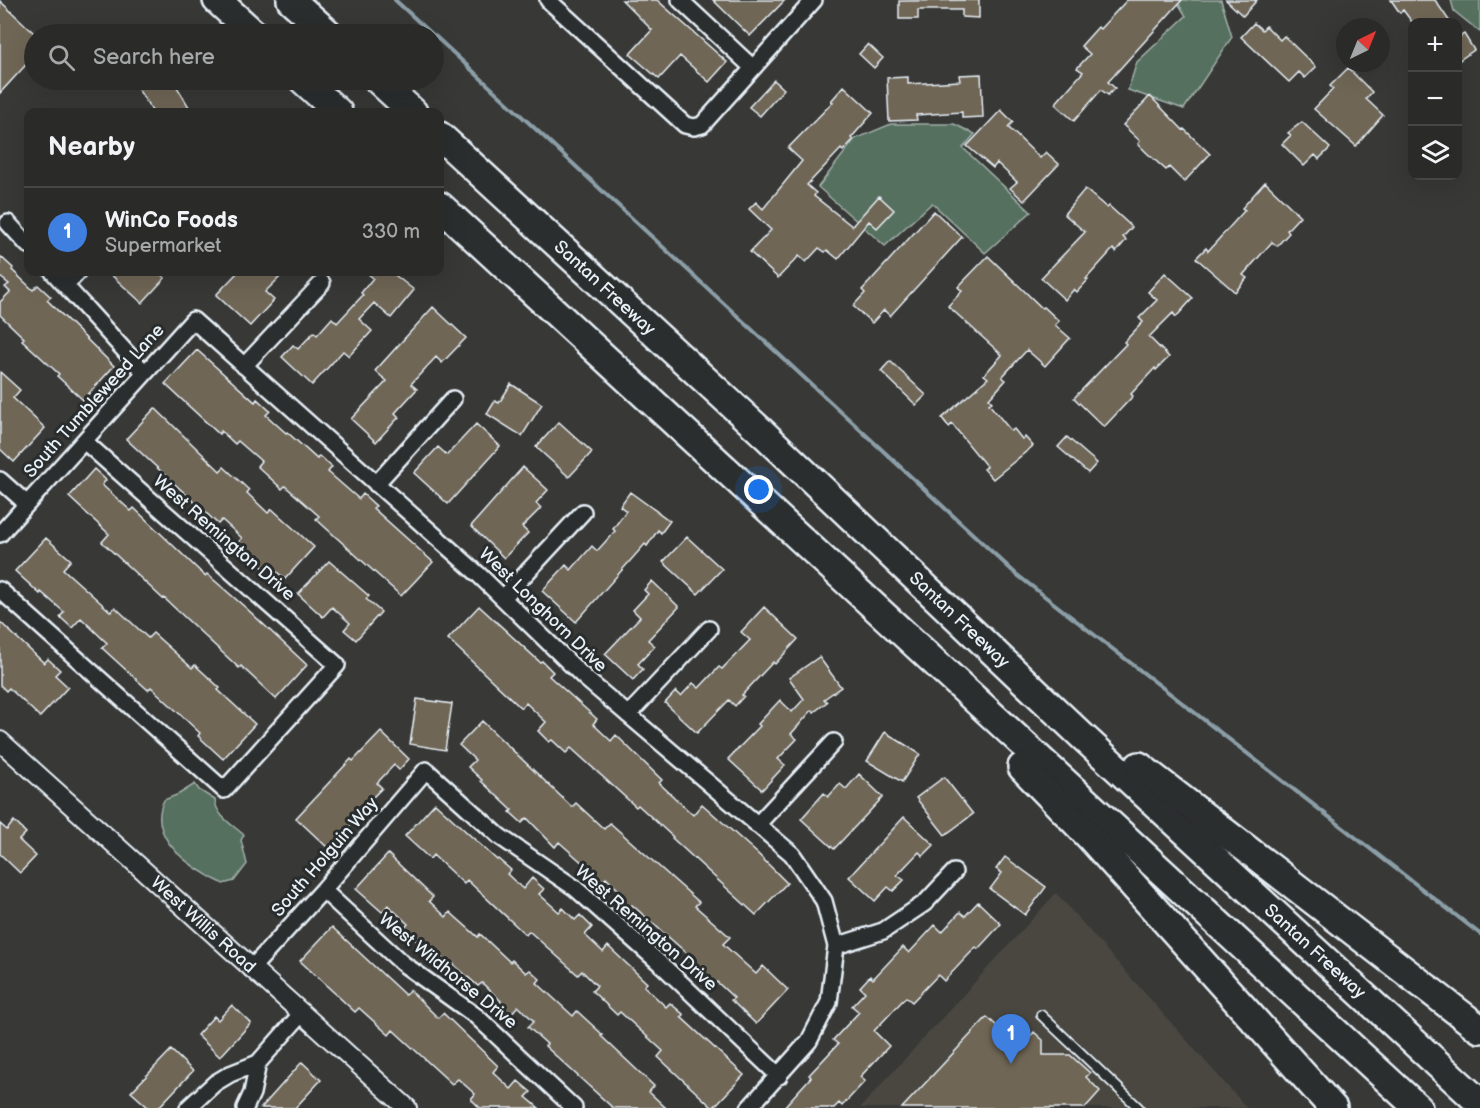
<!DOCTYPE html>
<html lang="en">
<head>
<meta charset="utf-8">
<style>
  :root { --surface:#2a2a28; --page:#363634; --text:#f1f3f6; --muted:#a5a7a8; --line:#464645; --accent:#ff9aa2 }
  body { margin:0; font-family:"Balsamiq Sans",sans-serif; background:var(--page); color:var(--text) }
  .controls { position:absolute; right:18px; top:18px; display:grid; overflow:hidden; border-radius:12px; box-shadow:0 6px 24px #0002 }
  .controls button { width:54px; height:54px; display:grid; place-items:center; padding:0; border:0; border-bottom:2px solid var(--line); background:var(--surface); color:var(--text); font:30px sans-serif }
  .compass { position:absolute; left:1336px; top:18px; width:54px; height:54px; border-radius:50%; background:var(--surface); box-shadow:0 6px 24px #0002; rotate:43deg }
  .you { position:absolute; left:759px; top:490px; width:21px; height:21px; margin:-15px; border:4px solid #fff; border-radius:50%; background:#1a73e8; box-shadow:0 0 0 9px #1a73e833 }
  .badge { display:grid; place-items:center; width:39px; height:39px; border-radius:50%; background:var(--accent); color:#fff; font-size:20px; font-weight:700 }
  .pin { position:absolute; translate:-50% -50px; filter:drop-shadow(0 2px 3px #0008) }
  .pin::after { content:''; position:absolute; top:32px; width:21px; height:18px; background:inherit; clip-path:polygon(0 0,100% 0,50% 100%) }
  .list { margin:0; padding:0; list-style:none }
  h2 { display:flex; justify-content:space-between; align-items:center; height:78px; margin:0; padding:0 24px; font-size:26px }
  h2 small { font-size:20px; font-weight:400; color:var(--muted) }
  .list li { display:grid; grid-template-columns:39px 1fr auto; gap:18px; align-items:center; box-sizing:border-box; height:90px; padding:0 24px; border-top:2px solid var(--line) }
  .list b { display:block; font-size:22px; white-space:nowrap }
  .list p { margin:0; font-size:20px; white-space:nowrap; color:var(--muted) }
  .list em { font-size:20px; font-style:normal; color:var(--muted) }
  .icon { flex:none; width:33px; height:33px; fill:none; stroke:currentColor; stroke-width:2; stroke-linecap:round; stroke-linejoin:round }
  .map { position:relative; flex:none; width:1480px; height:1108px; overflow:hidden }
  .search { position:absolute; background:var(--surface); box-shadow:0 6px 24px #0002; left:24px; top:24px; width:420px; height:66px; display:flex; align-items:center; gap:15px; box-sizing:border-box; padding:0 21px; border-radius:33px; color:var(--muted); font-size:22px }
  .panel { position:absolute; background:var(--surface); box-shadow:0 6px 24px #0002; left:24px; top:108px; width:420px; height:168px; border-radius:12px }
  .map>svg:first-child { display:block }
</style>
</head>
<body>
<div class="map">
<svg width="1480" height="1108" viewBox="0 0 1480 1108">
  <rect width="100%" height="100%" fill="#383836"/>
  <filter id="ink" filterUnits="userSpaceOnUse"><feTurbulence type="fractalNoise" baseFrequency=".0167" numOctaves="2"/><feDisplacementMap in="SourceGraphic" scale="12" xChannelSelector="R" yChannelSelector="G"/><feConvolveMatrix kernelMatrix="1 2 1 2 8 2 1 2 1" color-interpolation-filters="sRGB"/></filter>
  <g filter="url(#ink)">
    <path fill="#494640" d="M1056 893 1247 1108H860Z"/>
    <path fill="#57705e" stroke="#a0b0ab" stroke-width="1.5" d="M1176 0H1221L1232 37 1184 109 1128 90 1137 62 1186 16Z
      M1451 0H1480V32L1454 11Z
      M891 124H954L975 134 963 148 1031 212 985 253 932 203 885 246 818 187 855 139Z
      M195 784 199 790 215 800C216 816 233 825 244 835L241 840 247 864 234 881 223 884C218 880 212 879 207 875 181 860 148 833 164 800L179 794Z"/>
    <g fill="none" stroke-linecap="round" stroke-linejoin="round">
      <path stroke="#8c9fa8" stroke-width="4" d="M395 0 432 34
        M434 35 1016 574 1480 934"/>
    </g>
    <path fill="#706657" stroke="#e8f1f8" stroke-width="1.5" d="M622 0H657L727 62 709 82 680 56 659 79 630 54 652 30Z
      M713 0H785L750 36Z
      M979 0V18L962 17V10H918V19H899V1Z
      M1127 0H1182L1108 82 1115 88 1108 95 1101 90 1074 121 1055 104 1083 72 1077 68 1090 54 1081 46 1098 27 1100 29Z
      M1226 0H1257L1243 16Z
      M1391 0H1435L1450 22H1412L1403 10 1400 13Z
      M0 1 34 33V56L0 93Z
      M1254 23 1262 30 1266 26 1280 40 1284 36 1316 67 1305 78 1299 72 1289 82 1241 37Z
      M1464 34 1474 50 1458 61V38Z
      M868 44 883 58 874 68 859 54Z
      M1348 68 1372 92 1366 99 1383 115 1356 146 1314 109 1333 89 1330 86Z
      M981 74 983 117 962 118V112L916 115 917 120 889 121 887 78 908 77V84L960 81 959 75Z
      M146 80H173L189 107 180 112H153L136 86Z
      M774 80 784 89 760 116 749 107Z
      M844 86 873 113 851 138 853 140 843 151 841 149 807 185 816 193 814 196 852 226 879 196 894 210 877 228 869 221 838 259 827 250 825 252 819 248 806 262 799 256 778 278 750 252 771 230 749 209 756 202 763 209 802 161 788 148 833 102 831 101Z
      M1150 96 1183 130 1184 129 1210 154 1184 182 1169 167 1166 170 1147 153 1138 144 1140 141 1123 125Z
      M1001 110 1013 122 1008 127 1040 158 1046 152 1059 164 1024 201 1010 188 1017 182 997 163 993 168 967 146Z
      M1302 122 1330 148 1319 159 1315 155 1304 166 1282 144 1291 135 1288 133Z
      M1265 182 1300 216 1287 230 1289 233 1277 246 1272 242 1243 275 1247 278 1235 292 1196 258 1206 248 1208 251 1245 210 1242 208Z
      M1085 189 1107 208 1109 206 1132 227 1123 237 1126 240 1116 252 1113 249 1086 279 1088 280 1077 292 1074 289 1065 300 1041 278 1085 232 1064 214Z
      M934 211 962 237 890 316 884 310 872 323 853 306 865 293 862 290Z
      M0 256 13 268 12 270 33 290 38 285 51 297 47 300 114 366 83 400 57 376 59 374 22 340 24 338 0 315V302L10 292 5 287 9 284 0 277Z
      M988 256 1042 308 1044 307 1059 321 1055 325 1070 338 1045 366 1027 350 1002 377 1006 380 989 399 992 402 989 404 1011 431 1014 429 1022 439 1025 437 1033 446 993 479 984 469 987 467 952 424 949 427 942 418 988 378 984 375 1002 355 948 306 962 291 958 287Z
      M108 272H158L165 278 142 303Z
      M238 272H285L265 292 274 300 250 326 216 295Z
      M366 272H391L414 290 391 318 374 303 359 319 372 331 349 356 343 351 312 385 282 357 293 345 298 349 314 332 317 335 332 318 337 323 363 295 361 293 373 278Z
      M1165 273 1193 298 1176 317 1173 313 1149 337 1169 357 1156 370 1155 368 1131 394 1133 396 1104 427 1074 398 1126 344 1124 342 1143 322 1139 318 1157 300 1148 292Z
      M433 307 466 338 442 363 436 357 411 384 417 389 395 413 399 417 376 442 351 419 387 381 375 371Z
      M197 350 255 402 257 399 270 411 266 415 286 433 287 432 317 459 319 456 332 467 328 472 359 499 363 494 376 506 373 508 433 562 401 596 316 519 319 516 285 486 282 489 257 466 261 461 238 441 235 444 221 431 219 434 165 384Z
      M890 361 926 395 916 405 881 371Z
      M0 372 20 390 13 398 45 428 14 462 0 449Z
      M511 384 542 404 522 436 487 414 495 401 499 403Z
      M155 408 220 471 224 467 249 490 247 493 268 513 272 509 314 547 285 579 269 565 265 569 249 555 237 544 242 538 222 520 218 524 126 439Z
      M559 422 592 452 569 477 536 447Z
      M476 424 500 446 448 504 414 473 438 447 447 455Z
      M1067 437 1097 463 1088 473 1058 447Z
      M523 467 548 490 536 503 541 508 522 527 528 533 504 558 471 526Z
      M94 469 106 480 102 485 131 511 134 508 205 576 207 574 246 608 307 665 276 699 241 666 239 668 164 598 163 599 102 542 109 534 69 497Z
      M630 492 670 521 661 533 658 530 647 546 645 544 576 622 542 591 566 565 571 570 592 546 597 551 615 531 613 529 626 511 620 506Z
      M687 537 722 569 698 594 663 562Z
      M46 538 71 560 63 569 111 612 115 607 148 638 153 633 192 668 195 665 220 688 218 690 255 724 223 759 198 736 200 733 151 687 148 690 102 648 107 643 81 618 72 628 60 617 64 612 41 592 40 594 15 571Z
      M329 561 369 596 366 599 381 612 356 640 344 630 350 623 332 607 323 617 298 594Z
      M652 581 679 607 648 640 655 646 638 664 643 669 633 680 605 654 640 617 633 610 648 594 644 590Z
      M479 606 540 662 542 661 553 672 549 676 597 719 593 724 611 741 616 735 662 780 659 783 693 815 702 804 758 854 787 883 756 915 672 838 673 837 638 805 636 807 571 748 566 753 552 740 549 742 538 731 546 722 526 703 521 708 448 639Z
      M764 607 798 639 775 664 773 662 742 695 744 696 735 706 729 700 697 733 665 703 676 691 681 696 693 683 699 688 719 667 722 669 750 640 741 632Z
      M0 622 44 663 48 659 60 670 55 675 68 687 40 717 9 688 6 691 0 685Z
      M819 657 841 687 824 699 827 702 814 712 812 710 791 734 797 739 778 759 785 765 762 790 728 759 760 726 758 724 780 700 792 712 804 699 789 678Z
      M417 699 452 704 445 750 410 744Z
      M482 721 572 807 576 803 604 829 610 823 699 902 695 906 730 937 723 944 756 974 763 966 788 990 756 1024 731 1000 734 998 717 982 713 986 702 976 687 960 690 956 632 905 630 907 618 897 622 893 606 878 603 881 559 842 555 847 527 818 522 823 510 812 512 810 481 781 482 780 468 767 475 760 459 745Z
      M381 732 409 759 399 770 394 765 377 783 382 788 369 801 373 805 362 817 360 815 329 849 296 818 351 759 353 761Z
      M885 732 920 754 902 782 867 761Z
      M859 774 883 797 834 849 801 819 824 793 828 797 840 784 846 789Z
      M944 777 973 814 945 835 916 798Z
      M435 803 497 860 498 859 511 870 507 874 523 889 532 878 544 889 539 894 559 912 563 908 575 920 580 915 592 927 585 935 603 952 608 946 647 983 644 986 666 1007 670 1003 684 1015 681 1017 744 1075 713 1108 658 1057 663 1051 620 1012 617 1015 592 991 597 986 582 971 578 975 529 931 526 935 467 880 464 884 433 855 430 859 405 836Z
      M904 817 934 845 923 856 919 852 897 875 904 880 893 891 888 887 875 901 849 877Z
      M14 821 26 833 19 840 36 856 20 873 0 854V824L7 830Z
      M388 854 433 897 429 901 446 917 450 912 478 937 480 934 510 962 512 960 526 973 530 970 540 979 537 983 573 1016 577 1011 603 1035 601 1036 654 1086 649 1092 666 1108H613L545 1046 547 1044 528 1027 534 1021 518 1006 509 1016 497 1005 501 1001 482 983 478 986 451 962 448 964 436 953 432 957 419 947 421 945 404 929 408 924 388 905 382 912 356 889Z
      M1005 857 1046 887 1025 915 990 889 1002 873 996 869Z
      M978 902 1001 924 978 949 976 947 944 981 938 975 912 1002 906 997 874 1031 889 1046 860 1077 865 1081 842 1106 839 1103 834 1108H783L811 1077 809 1075 838 1044 833 1040 859 1012 852 1006 865 992 860 987 870 976 873 979 903 947 909 953 935 925 942 932 960 912 965 916Z
      M332 927 405 995 410 990 438 1018 443 1013 498 1066 493 1072 511 1089 518 1081 531 1092 526 1097 539 1108H480L471 1099 475 1094 458 1079 452 1084 393 1030 389 1035 359 1008 355 1012 300 961Z
      M232 1005 251 1023 220 1057 197 1035 214 1016 218 1020Z
      M987 1017 1020 1047 1034 1032 1043 1040V1055H1070L1090 1073 1086 1077 1100 1091 1085 1108H902Z
      M171 1050 193 1071 158 1108H149L131 1092Z
      M302 1062 321 1080 295 1108H261Z"/>
    <g fill="none" stroke-linecap="round" stroke-linejoin="round">
      <defs>
        <path id="service" d="M1041 1015 1139 1108"/>
        <path id="minor" d="M548 0 685 125 694 127 702 125 814 0
          M680 0 753 68
          M8 223 28 245
          M53 272 145 373
          M66 285 78 272
          M244 366 322 283
          M0 480 27 504
          M376 484 453 399
          M0 534 193 320 478 574 586 679 792 854 824 901 836 946 829 1002 809 1041 749 1108
          M0 590 224 790 337 665 84 441
          M503 598 583 512
          M628 715 709 629
          M757 825 834 742
          M323 890 402 963 476 1016 574 1108
          M836 946 883 931 925 903 954 872
          M251 969 323 890 426 770 499 836 575 888 664 967 779 1076
          M188 1108 215 1083 230 1074 258 1063 302 1013
          M245 1108 252 1093 258 1063"/>
        <g id="tertiary">
          <path id="s1" d="M0 741 407 1108"/>
        </g>
        <g id="motorway">
          <path d="M217 0 254 34"/>
          <path d="M291 0 329 34"/>
          <path d="M303 80 338 112"/>
          <path d="M378 80 413 112"/>
          <path id="s2" d="M440 136 764 434 1082 736 1480 1103"/>
          <path d="M440 206 1418 1108"/>
          <path d="M1139 766 1480 1029"/>
          <path d="M1022 767 1089 836 1333 1108"/>
        </g>
      </defs>
      <use href="#service" stroke="#e8f1f8" stroke-width="12"/>
      <use href="#minor" stroke="#e8f1f8" stroke-width="20"/>
      <use href="#tertiary" stroke="#e8f1f8" stroke-width="22"/>
      <use href="#motorway" stroke="#e8f1f8" stroke-width="32"/>
      <use href="#service" stroke="#2a2d2e" stroke-width="8"/>
      <use href="#minor" stroke="#2a2d2e" stroke-width="15"/>
      <use href="#tertiary" stroke="#2a2d2e" stroke-width="18"/>
      <use href="#motorway" stroke="#2a2d2e" stroke-width="27"/>
    </g>
  </g>
  <g text-anchor="middle" dominant-baseline="central" stroke-width="6" stroke-linejoin="round" paint-order="stroke">
    <g font-size="18" fill="#e8f1f8" stroke="#2a2d2e">
      <text stroke="none"><textPath href="#s2" startOffset="224">Santan Freeway</textPath></text>
      <text transform="translate(94 401) rotate(-48)">South Tumbleweed Lane</text>
      <text transform="translate(224 538) rotate(41)">West Remington Drive</text>
      <text transform="translate(543 610) rotate(44)">West Longhorn Drive</text>
      <text stroke="none"><textPath href="#s2" startOffset="710">Santan Freeway</textPath></text>
      <text transform="translate(325 857) rotate(-49)">South Holguin Way</text>
      <text stroke="none"><textPath href="#s1" startOffset="274">West Willis Road</textPath></text>
      <text transform="translate(646 928) rotate(41)">West Remington Drive</text>
      <text stroke="none"><textPath href="#s2" startOffset="1196">Santan Freeway</textPath></text>
      <text transform="translate(448 971) rotate(39)">West Wildhorse Drive</text>
    </g>
  </g>
</svg>
<div class="controls">
<button>+</button>
<button>−</button>
<button><svg class="icon" aria-label="layers" viewBox="0 0 24 24"><path d="M12 4l9 5-9 5-9-5zM3 14l9 5 9-5"/></svg></button>
</div>
<svg class="compass" viewBox="-18 -18 36 36"><path d="M0-13l5 13h-10z" fill="#e53935"/><path d="M0 13l5-13h-10z" fill="#a5a7a8"/></svg>
<div class="you"></div>
<div class="pin badge" style="left:1011px;top:1064px;background:#3f7fe0">1</div>
<div class="search"><svg class="icon" aria-label="search" viewBox="0 0 24 24"><circle cx="10" cy="10" r="6"/><path d="M15 15l6 6"/></svg>Search here</div>
<section class="panel">
<h2>Nearby<small></small></h2>
<ul class="list">
<li><span class="badge" style="background:#3f7fe0">1</span><div><b>WinCo Foods</b><p>Supermarket</p></div><em>330 m</em></li>
</ul>
</section>
</div>
</body>
</html>
